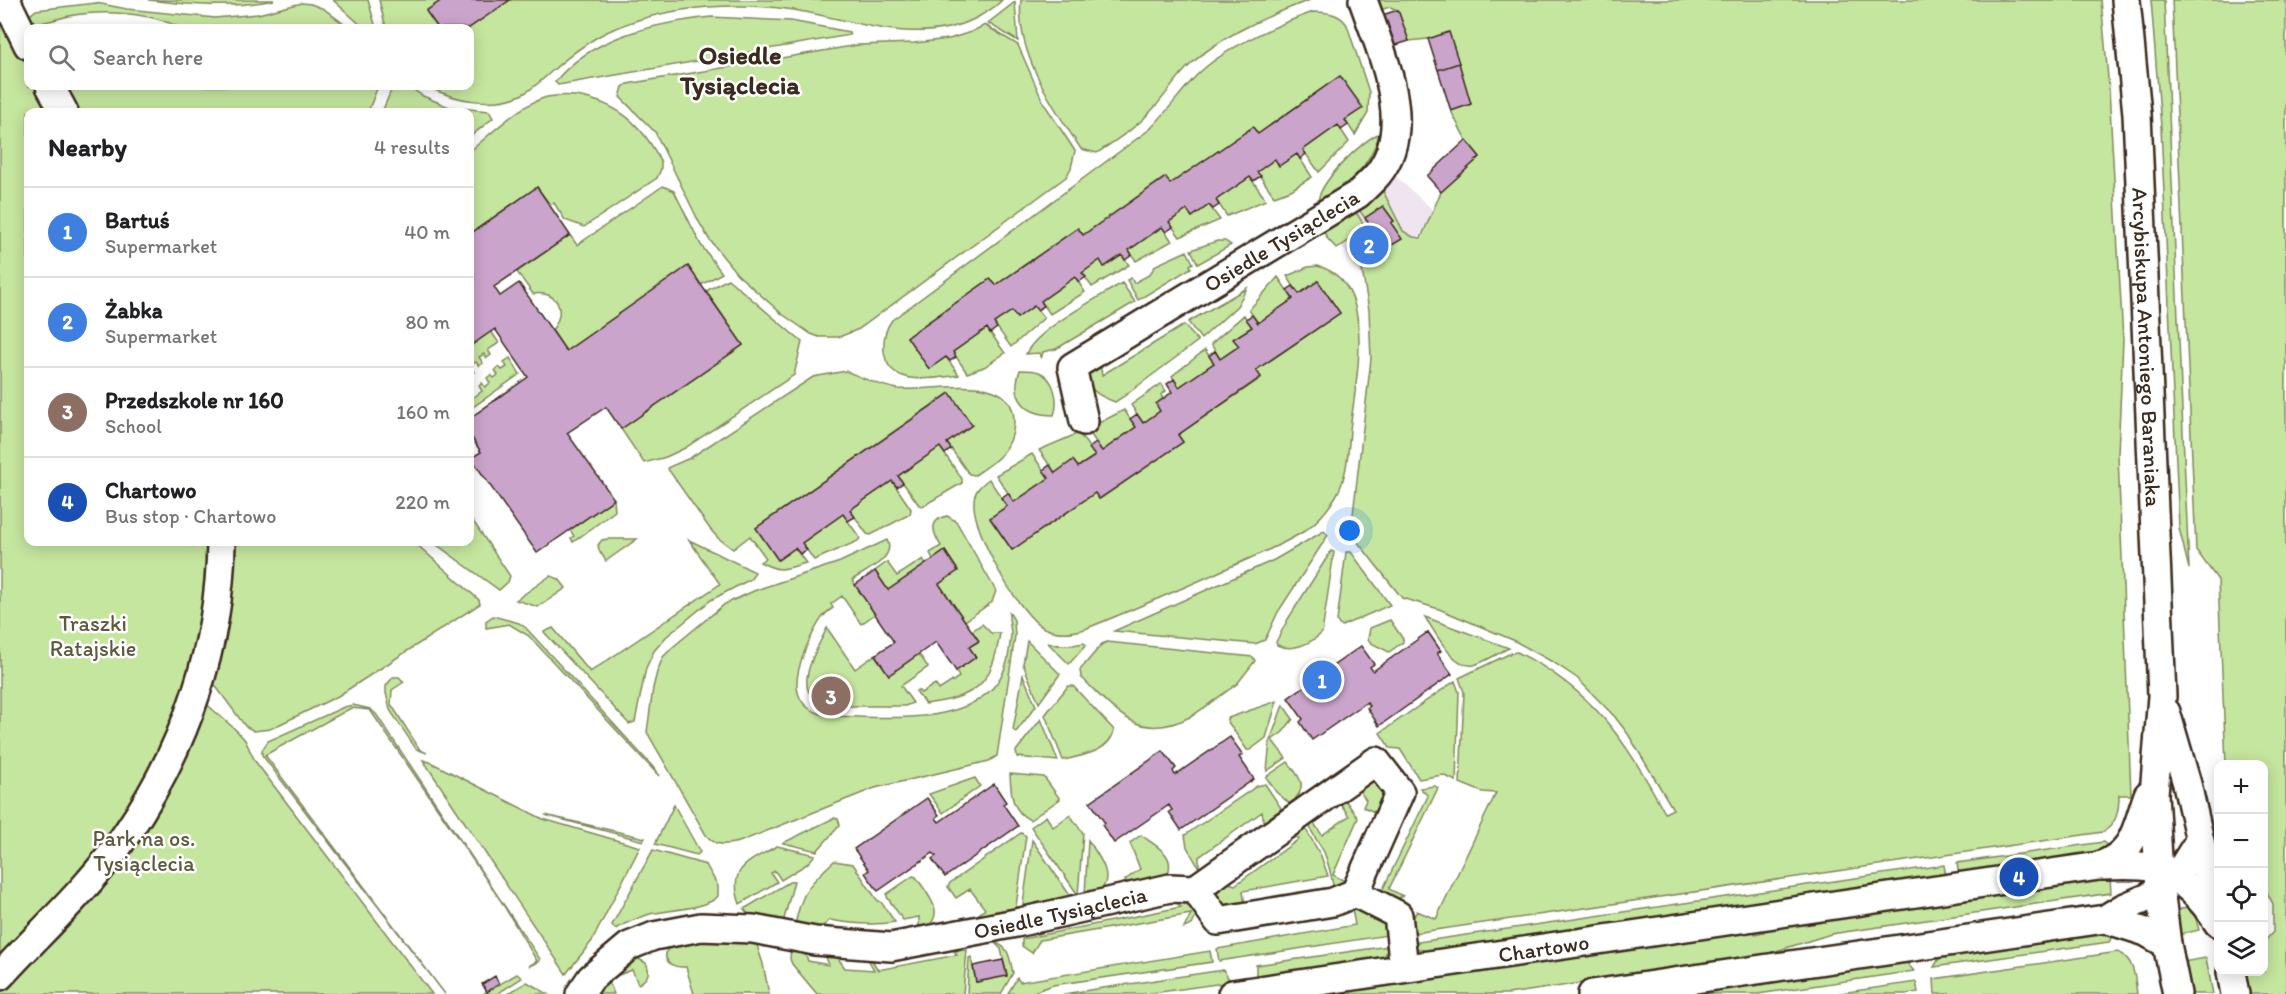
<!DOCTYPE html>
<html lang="en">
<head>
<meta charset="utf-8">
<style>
  :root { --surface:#fff; --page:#f6f6f6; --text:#202124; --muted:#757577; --line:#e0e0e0; --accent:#c8321e }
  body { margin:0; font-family:Itim,sans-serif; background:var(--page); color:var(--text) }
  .controls { position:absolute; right:18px; bottom:18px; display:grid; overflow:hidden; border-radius:12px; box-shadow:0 3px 15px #0003 }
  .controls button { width:54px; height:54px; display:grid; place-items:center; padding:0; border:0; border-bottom:2px solid var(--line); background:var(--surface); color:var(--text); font:30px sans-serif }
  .you { position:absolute; left:1350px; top:531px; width:21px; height:21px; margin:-15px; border:4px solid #fff; border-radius:50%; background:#1a73e8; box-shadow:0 0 0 9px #1a73e833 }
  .badge { display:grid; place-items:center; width:39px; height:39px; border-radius:50%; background:var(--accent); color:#fff; font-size:20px; font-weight:700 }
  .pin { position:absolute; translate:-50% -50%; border:3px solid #fff; box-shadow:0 2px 6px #0006 }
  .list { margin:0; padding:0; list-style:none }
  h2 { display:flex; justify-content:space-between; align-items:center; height:78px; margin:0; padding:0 24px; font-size:26px }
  h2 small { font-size:20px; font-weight:400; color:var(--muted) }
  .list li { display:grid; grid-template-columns:39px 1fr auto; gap:18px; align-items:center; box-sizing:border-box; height:90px; padding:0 24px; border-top:2px solid var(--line) }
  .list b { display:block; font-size:22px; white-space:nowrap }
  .list p { margin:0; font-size:20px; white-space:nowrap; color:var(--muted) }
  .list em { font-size:20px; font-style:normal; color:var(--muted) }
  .icon { flex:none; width:33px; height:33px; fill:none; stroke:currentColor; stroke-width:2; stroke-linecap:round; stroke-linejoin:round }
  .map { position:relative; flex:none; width:2286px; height:994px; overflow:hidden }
  .search { position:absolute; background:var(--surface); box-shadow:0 3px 15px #0003; left:24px; top:24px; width:450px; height:66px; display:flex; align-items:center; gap:15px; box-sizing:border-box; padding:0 21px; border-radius:12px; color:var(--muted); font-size:22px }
  .panel { position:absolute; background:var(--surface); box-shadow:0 3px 15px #0003; left:24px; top:108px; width:450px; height:438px; border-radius:12px }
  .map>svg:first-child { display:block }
</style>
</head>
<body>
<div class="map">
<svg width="2286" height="994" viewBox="0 0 2286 994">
  <rect width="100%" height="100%" fill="#fff"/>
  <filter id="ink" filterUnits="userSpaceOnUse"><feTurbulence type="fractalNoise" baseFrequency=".0167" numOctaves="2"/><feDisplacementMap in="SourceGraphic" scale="12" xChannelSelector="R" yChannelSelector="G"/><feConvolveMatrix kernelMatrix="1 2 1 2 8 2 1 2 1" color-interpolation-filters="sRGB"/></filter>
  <g filter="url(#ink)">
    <path fill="#efe4ef" d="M1389 170 1436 213 1402 260 1364 280 1326 223Z"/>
    <path fill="#c5e69e" stroke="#80885e" stroke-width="1.5" d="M148 0H274C231 9 191 5 148 0Z
      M333 0H368L376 28H364Z
      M379 0H442L426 11 438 28H386Z
      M510 0H1002C996 7 988 11 980 16 921 49 855 20 794 10 767 6 735 5 708 7 674 10 638 17 607 32 586 42 569 56 552 71 543 79 534 88 523 94 495 108 454 101 427 86H470L469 28Z
      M1021 0H1310C1270 15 1220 36 1190 65 1175 79 1165 97 1151 111 1136 128 1116 140 1097 153L1081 149C1054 108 1015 53 1021 0Z
      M1373 0H2101L2109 89 2123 340 2118 454 2131 795H2119C2119 810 2117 824 2103 832L1408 934V926L1417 911 1436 919 1496 793 1482 792 1460 783 1464 692 1459 678 1511 653 1517 652C1593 690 1626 741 1665 813L1673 809 1628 734 1615 717 1577 678 1556 664 1513 640 1439 609 1402 598 1357 541 1353 532 1352 523 1371 359 1369 310 1360 259 1364 256 1368 260 1401 239 1391 223 1394 221 1383 206 1365 218 1355 204 1379 183 1403 231 1413 237 1421 238 1441 192 1480 157 1466 140 1451 111 1471 104 1449 33 1428 39 1409 41 1398 10 1390 7 1380 10Z
      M2151 0H2164L2189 569 2179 528 2161 127Z
      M2172 0H2286V994H2245L2240 972H2264V942L2273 932V904L2264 887V764H2226L2218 580 2196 550Z
      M1015 2 1018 41 988 23Z
      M96 3 127 9 215 18 258 14 302 3 311 4 324 9 349 28H180C151 12 102 10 69 16 51 20 43 26 24 20L36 10Z
      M0 12 28 66V86H39L54 112H28V542H212L203 701 236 730 245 740 255 761 432 994H0Z
      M1313 12C1326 12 1340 13 1347 25L1369 92 1368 113 1355 135 1345 120 1362 108 1340 76 1258 134 1253 127 1170 184 1165 177 1083 235 1078 228 996 285 990 279 907 337 929 368 946 357 959 375C934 378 888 389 884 351 883 339 885 329 892 320L1150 129C1167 112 1180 93 1196 76 1222 49 1278 24 1313 12Z
      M711 17 791 21 849 32 850 35 558 85 555 82C591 36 657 23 711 17Z
      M985 25 1018 45 1043 102 1075 151 1071 168 1066 177 859 329 839 337H819L811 334 782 314 737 274 709 239 699 222 655 132 620 97 623 87 627 84 858 45 914 43 949 39 971 32Z
      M76 86H378L368 112H74L63 92Z
      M393 86H408L423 96 449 107 489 111 493 118 470 137V112H382Z
      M576 96C618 103 642 124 661 162V169L657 178 584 227 565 220 554 203 550 205 537 187 470 234V151C491 134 520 104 547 97 557 95 566 95 576 96Z
      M1338 125 1349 142 1319 172 1303 150Z
      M1380 133C1368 170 1350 183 1318 203 1318 183 1362 140 1380 133Z
      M1297 154 1312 177 1291 190 1274 196 1257 172 1275 159 1279 166Z
      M1250 177 1266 200 1227 216 1216 200Z
      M663 186 674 191 701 245 722 273 701 285 688 266 566 351 552 330C567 311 558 290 533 294L517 272 570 235 577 245Z
      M1209 205 1220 220 1180 237 1169 222 1187 210 1192 217Z
      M1352 206 1366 228 1337 249 1327 238 1321 225Z
      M1162 227 1172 241 1136 261 1129 250Z
      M1217 241H1225L1231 245 1198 264 1191 250Z
      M1187 251 1193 263 1190 265 1191 268 1138 300 1127 280 1131 278 1134 283 1149 275 1156 265Z
      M1122 255 1129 265 1092 287 1082 273 1100 260 1105 267Z
      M1318 266C1353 276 1359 311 1359 344 1359 369 1355 395 1351 421 1348 446 1349 474 1336 496 1328 510 1318 521 1306 530 1283 545 1257 555 1232 566 1184 588 1134 609 1085 629 1072 633 1057 634 1044 628 1019 615 971 530 974 501 974 491 981 485 989 479L1007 506 990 519 1012 550 1095 493 1100 499 1183 442 1178 435 1261 378 1256 370 1340 313 1318 281 1299 294 1287 276 1308 267Z
      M1075 277 1085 292 1050 314 1041 301Z
      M1278 277 1293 299 1258 323 1249 310Z
      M728 279 802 342 794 375 685 448 666 457 644 463 621 429 743 345 706 291Z
      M1122 283 1135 302 1056 349 1043 352 1041 359 1040 353 1026 354C1037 329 1098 298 1122 283Z
      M1247 288 1237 306 1201 339 1188 322Z
      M1034 306 1044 318 1011 347 994 323 1012 311 1017 318Z
      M1244 315 1252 327 1234 339 1239 346 1220 359 1211 344Z
      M1184 325 1198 341 1123 397 1115 402C1102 397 1092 393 1086 379L1088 370 1099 358 1102 375Z
      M987 328 1005 353 984 367 967 373 953 352Z
      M491 331 499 343 488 350 491 355 487 358 484 354 479 357 483 363 479 366 476 362 470 365 474 372 470 374V346Z
      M1205 350 1214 363 1179 387 1172 376Z
      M510 358 520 374 470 409V400L482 391 479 386 482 383 485 387 490 383 487 378 491 375 494 378 498 375 495 370 499 367 502 370 507 367 504 362Z
      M1020 370C1026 370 1034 370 1039 372 1055 378 1059 402 1054 415 1025 415 1010 398 1020 370Z
      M846 371C863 378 880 386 898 389 930 393 1016 367 1014 423 1013 450 995 462 975 475L969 474 947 443 949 393 756 528 778 560 795 548 806 563C784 569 781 573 760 562L766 558 750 536 733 549 718 538 710 529 668 469 669 467 690 458 813 377Z
      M1161 384 1166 391 1161 395 1163 399 1156 404 1160 411 1143 423 1131 405Z
      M1124 410 1136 427 1102 451 1087 429Z
      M1079 433 1095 456 1078 467 1073 461 1055 473 1039 450Z
      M940 447 962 479V483L923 506 919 505 898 476Z
      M1032 454 1049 478 1014 502 996 475Z
      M892 481 911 509 910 514 871 535 867 534 850 510Z
      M614 499 615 511 573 542 571 538 574 536 570 530Z
      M843 514 860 538 858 541 814 560 802 543Z
      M947 516 956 521 996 591 992 602 965 621 939 584 958 570 945 551 933 559 930 553 941 546C933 533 928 520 947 516Z
      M470 519 475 524 510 576 508 582 499 590 433 542H470Z
      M1324 531 1328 535 1278 612 1265 640 1255 644 1114 631 1274 560Z
      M607 539H637L606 561 599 550 598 545 602 540Z
      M689 540 755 572 751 579 711 600 666 637 654 651 646 668 635 722 629 724 544 632 553 628 590 672 720 584Z
      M887 540C897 558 864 572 852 580L875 614 861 624 842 596 831 604 833 608C820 616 816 628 809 641 794 674 785 710 832 716 886 717 988 730 1007 662 1009 654 1010 643 1011 635 1011 627 1008 619 1009 612L1014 620 1015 636 997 756 989 761 875 788 739 842C725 845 716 847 706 835L647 732 653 688 657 672 663 657 674 646 725 604 756 590 840 562Z
      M229 542H414L479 600 480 604 338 696 270 729 254 731 245 726 209 677Z
      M1331 551 1334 552 1322 633C1310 644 1292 652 1277 645L1276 642 1288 619Z
      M1346 552H1351L1390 605 1342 626 1339 625 1337 621Z
      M923 559 926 564 888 590 875 571 887 562 897 576Z
      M550 576 559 579 566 588 538 607 516 600Z
      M493 616 519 623 526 628 653 767 659 776 529 636 509 624 486 628V621Z
      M1425 617 1509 648C1498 653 1485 662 1474 665 1453 669 1435 632 1425 617Z
      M1390 620 1403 639V642L1389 652 1371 643 1368 639 1370 628Z
      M982 624 991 633H1000C992 685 977 697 925 704L916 691 918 690 921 693 935 684 939 690 959 677 956 671 976 657 969 647 979 641 972 631Z
      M827 628 855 669 875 655 889 675 919 654 928 667 901 686 913 703 905 706H835C785 701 814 655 827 628Z
      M1027 641 1060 674 1039 703 1023 664Z
      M1047 642C1059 647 1071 646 1084 643L1086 645 1069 664Z
      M1107 642 1253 657 1255 661 1237 684 1192 716C1138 744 1116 711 1081 677L1080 670 1102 644Z
      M1023 675 1036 706 1016 732 1013 730Z
      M393 677H399L404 682 392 690 391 704 420 750 427 753 416 749 390 710 386 693V686Z
      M1455 681 1459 692 1456 781 1443 775 1419 779 1400 749 1390 748 1380 733Z
      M1068 686H1073L1114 730C1110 752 1081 756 1063 760L1045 715Z
      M1277 701 1266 738 1250 750H1247L1228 722V718Z
      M353 705 370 709 376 714 540 959 539 962 529 966 537 961 501 901 370 710 351 708 265 755 445 994 262 755V750L268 741 344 707Z
      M1283 705 1293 719 1283 732 1272 740 1286 758 1267 771 1270 741Z
      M1041 719 1058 761 1017 757 1016 751Z
      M423 760 430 762 543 819 640 847 592 941 566 974Z
      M1288 762C1301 778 1309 788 1290 804L1276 792 1266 777Z
      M1010 774 1044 777 1060 799 1030 820C1011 811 1011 793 1010 774Z
      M1372 775 1387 785 1379 814 1363 807 1366 800 1355 784Z
      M975 778 980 786 943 813 929 794Z
      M1265 784 1281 808 1280 811 1264 822 1262 812 1199 857V868L1187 847 1185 835 1257 786Z
      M1435 786 1438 788 1389 889 1403 896 1397 899 1381 893 1428 796 1420 788Z
      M1341 794 1358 818 1333 875 1347 882 1334 891C1332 878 1329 865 1324 852 1318 841 1307 829 1309 816L1322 835 1349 816 1336 797Z
      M674 805 700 852 697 855 655 844Z
      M545 815 645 838 643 841Z
      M1070 815 1083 833 1078 895 1031 827 1046 816 1053 827Z
      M834 818 838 819 840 825 817 851 783 843Z
      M1304 826 1321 856 1328 876 1243 891 1245 906C1228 907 1207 905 1219 880L1235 885 1299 839 1291 835Z
      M1021 833 1026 836 1015 913 971 920 985 909 970 889 956 898 948 887 950 883Z
      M1141 835C1156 846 1177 855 1167 876L1129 884 1125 880 1140 869 1130 843Z
      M1032 840 1071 897V902L1022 911Z
      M1088 840C1098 855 1116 877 1099 892L1085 895Z
      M2103 842 2107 845 2108 849 2095 854 1963 874 1958 870 1957 863Z
      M777 846 815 855 807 864 781 880 775 871 771 873 777 882 740 904C727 867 749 862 777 846Z
      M653 850 706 865 718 886V896C708 909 667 910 650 914 637 918 626 923 615 929L612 925Z
      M834 861 853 864 877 900 881 902 895 922C873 926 852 924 830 920L817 931 795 926C801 892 809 884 834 861Z
      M1944 865 1945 871 1942 877 1431 952 1415 948 1411 943Z
      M913 876 916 877C929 896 950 917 919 932V917L903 920 887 897V894Z
      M2110 878 2111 893 1831 934 1760 956 1508 994H1319L1753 931 1755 934 1764 932V929L1779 927Z
      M791 881H794L783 923 750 916 744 909Z
      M1176 902 1192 905 1197 914 1192 925 1184 928 1191 914 1040 940 1032 953 1022 946V939L1181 907Z
      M1358 905 1385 922 1388 935 1219 961 1217 949 1355 925 1352 909Z
      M2188 908 2194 912 2199 930 2178 935 2176 914 2181 909Z
      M2097 933H2116L2109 942 1934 967 1941 955Z
      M711 936 755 939 763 964 769 994H694L686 967C672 968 660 961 669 946Z
      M995 943C1010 946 1010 961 1013 973L1001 994H967L969 958 971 957 976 982 1007 976 1001 949Z
      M1389 946 1384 957 1379 960 1256 978V965Z
      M791 947 804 950 808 961 829 965 825 955 837 957 845 968 874 970 869 961 872 960 878 970 957 955 954 951 967 950 963 994H817L792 964 790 959Z
      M1210 951 1212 962 1053 985 1028 994 1008 993 1017 978 1020 982Z
      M2118 952C2135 959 2135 979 2137 994H1935L1934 979Z
      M632 958H637L646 963C651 972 648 979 638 984L632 970 608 979 614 994H592L606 978Z
      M2206 958 2213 994H2189L2182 962Z
      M1905 961 1914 971 1758 994H1679Z
      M1223 970 1231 982 1146 994H1063Z
      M517 974 522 978 497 994H483Z
      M527 982 548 994H507Z
      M1916 982 1918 992 1907 994H1834Z"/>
    <path fill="#cba4cb" stroke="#3b2a1e" stroke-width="1.5" d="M442 0H510L469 28H438L426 11Z
      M1398 10 1409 41 1393 46 1382 15Z
      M1449 32 1459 63 1438 70 1428 39Z
      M1459 63 1471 104 1451 111 1438 70Z
      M1340 76 1363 108 1345 120 1348 125 1341 130 1338 125 1303 150 1306 154 1300 159 1297 154 1279 166 1275 159 1257 172 1261 176 1253 181 1250 177 1216 200 1219 205 1213 209 1209 205 1192 217 1187 210 1169 222 1173 227 1166 232 1162 227 1129 250 1132 255 1125 260 1122 255 1104 267 1100 260 1082 273 1086 277 1079 282 1075 277 1041 301 1044 306 1037 310 1034 306 1017 318 1012 311 994 323 997 328 990 333 987 328 953 352 956 357 950 361 946 357 929 369 907 337 990 279 996 285 1078 228 1083 235 1166 177 1170 184 1253 127 1258 134Z
      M1466 140 1480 157 1441 192 1427 176Z
      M537 187 570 235 494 287 500 296 519 283 566 351 688 266 743 345 621 429 606 407 567 433 614 499 537 553 471 458 481 452 470 435V418L528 377 495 329 470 346V234Z
      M1383 206 1394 221 1391 223 1402 239 1367 260 1356 243 1374 231 1365 218Z
      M1318 281 1340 313 1256 370 1261 377 1178 435 1183 442 1099 499 1095 493 1012 550 990 518 1007 506 1001 498 1008 493 1014 502 1049 478 1043 470 1050 465 1055 473 1073 460 1078 467 1095 456 1089 448 1096 443 1102 451 1136 427 1130 419 1137 414 1143 423 1160 411 1156 404 1172 392 1167 384 1174 379 1179 387 1214 363 1209 356 1215 351 1220 359 1239 346 1233 339 1252 327 1246 319 1252 315 1258 323 1293 299 1287 290 1293 286 1299 294Z
      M950 393 972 425 947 443 951 449 945 454 940 447 898 476 903 483 897 487 892 481 850 510 855 517 848 521 843 514 802 543 807 550 800 554 795 548 778 560 756 528Z
      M945 551 958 571 939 584 979 641 969 647 976 657 956 671 936 642 889 675 875 655 894 642 855 585 875 571 888 590Z
      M1428 632 1441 651 1437 653 1452 674 1379 726 1367 708 1370 706 1367 702 1312 740 1300 722 1303 719 1288 698 1361 646 1374 664 1370 667 1373 671Z
      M1230 737 1243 755 1239 757 1254 779 1181 830 1169 812 1172 810 1169 805 1114 843 1102 825 1105 823 1090 802 1163 751 1176 768 1173 771 1175 775Z
      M994 784 1006 802 1003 804 1018 826 945 877 932 859 936 856 933 853 878 891 865 873 869 870 854 849 927 798 939 815 936 818 939 822Z
      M1003 960 1007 976 976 982 973 966Z
      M495 976 499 984 487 992 482 984Z"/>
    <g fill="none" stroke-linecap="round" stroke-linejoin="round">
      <defs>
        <g id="minor">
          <path d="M6 0 28 45"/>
          <path id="s1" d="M2126 0 2137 114 2162 696 2154 794 2160 889 2167 944 2177 994"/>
          <path d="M50 86 64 112"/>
          <path id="s2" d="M1084 421 1072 367 1358 194C1364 188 1372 181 1378 174 1417 126 1380 50 1363 0"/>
          <path d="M2166 712 2187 784 2218 919"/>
          <path d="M2099 866C2136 853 2136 827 2148 795"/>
          <path d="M1195 889 1218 921 1333 902 1355 893 1398 915 1404 968"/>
          <path d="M2105 919 2146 932 2167 944"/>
          <path d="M2231 972 2235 994"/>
          <path d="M0 976C42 930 93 884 127 833 186 746 220 646 221 542"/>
          <path id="s3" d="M580 994 591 978 629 946 654 936 701 927 753 929 815 941 891 947 1016 923 1170 888 1195 889 1376 761 1400 792 1355 893"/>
          <path id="s4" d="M1232 994 2099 866C2117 866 2138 864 2155 868 2181 875 2205 902 2218 923"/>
          <path d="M1592 994 2105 919 2123 908 2149 897 2160 889 2184 865 2199 841"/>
        </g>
      </defs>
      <use href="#minor" stroke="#3b2a1e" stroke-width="32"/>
      <use href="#minor" stroke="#fff" stroke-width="27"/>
    </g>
  </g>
  <g text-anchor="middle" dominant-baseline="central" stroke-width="5" stroke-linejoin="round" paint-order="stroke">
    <g font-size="22" fill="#3b2a1e" stroke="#fff">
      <text stroke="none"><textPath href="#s2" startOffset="300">Osiedle Tysiąclecia</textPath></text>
      <text stroke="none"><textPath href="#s1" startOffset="348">Arcybiskupa Antoniego Baraniaka</textPath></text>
      <text stroke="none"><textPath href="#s3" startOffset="508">Osiedle Tysiąclecia</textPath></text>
      <text stroke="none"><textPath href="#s4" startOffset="315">Chartowo</textPath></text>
    </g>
    <g font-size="22" fill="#5e593e" stroke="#fff">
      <text x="93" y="623">Traszki<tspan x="93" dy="25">Ratajskie</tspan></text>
      <text x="144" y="838">Park na os.<tspan x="144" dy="25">Tysiąclecia</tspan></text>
    </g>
    <g font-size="26" font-weight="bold" fill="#3b2a1e" stroke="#fff">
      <text x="740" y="55">Osiedle<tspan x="740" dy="30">Tysiąclecia</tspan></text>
    </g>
  </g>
</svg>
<div class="controls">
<button>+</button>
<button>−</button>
<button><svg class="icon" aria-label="locate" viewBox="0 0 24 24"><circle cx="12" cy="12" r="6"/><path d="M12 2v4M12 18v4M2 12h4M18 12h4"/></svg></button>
<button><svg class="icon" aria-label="layers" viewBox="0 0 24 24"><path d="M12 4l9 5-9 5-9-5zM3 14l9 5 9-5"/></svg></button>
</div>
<div class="you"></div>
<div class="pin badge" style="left:1322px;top:680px;background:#3f7fe0">1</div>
<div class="pin badge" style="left:1369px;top:245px;background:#3f7fe0">2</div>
<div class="pin badge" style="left:831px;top:696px;background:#8d6e63">3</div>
<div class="pin badge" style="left:2019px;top:877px;background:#1a4fb4">4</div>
<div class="search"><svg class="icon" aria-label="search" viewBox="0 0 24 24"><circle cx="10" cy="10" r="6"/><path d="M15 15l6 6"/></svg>Search here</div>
<section class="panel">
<h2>Nearby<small>4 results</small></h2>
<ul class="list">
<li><span class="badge" style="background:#3f7fe0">1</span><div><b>Bartuś</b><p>Supermarket</p></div><em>40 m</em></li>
<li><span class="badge" style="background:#3f7fe0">2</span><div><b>Żabka</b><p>Supermarket</p></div><em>80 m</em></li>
<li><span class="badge" style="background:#8d6e63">3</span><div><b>Przedszkole nr 160</b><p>School</p></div><em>160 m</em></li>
<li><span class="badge" style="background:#1a4fb4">4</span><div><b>Chartowo</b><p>Bus stop · Chartowo</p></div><em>220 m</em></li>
</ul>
</section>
</div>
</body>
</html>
